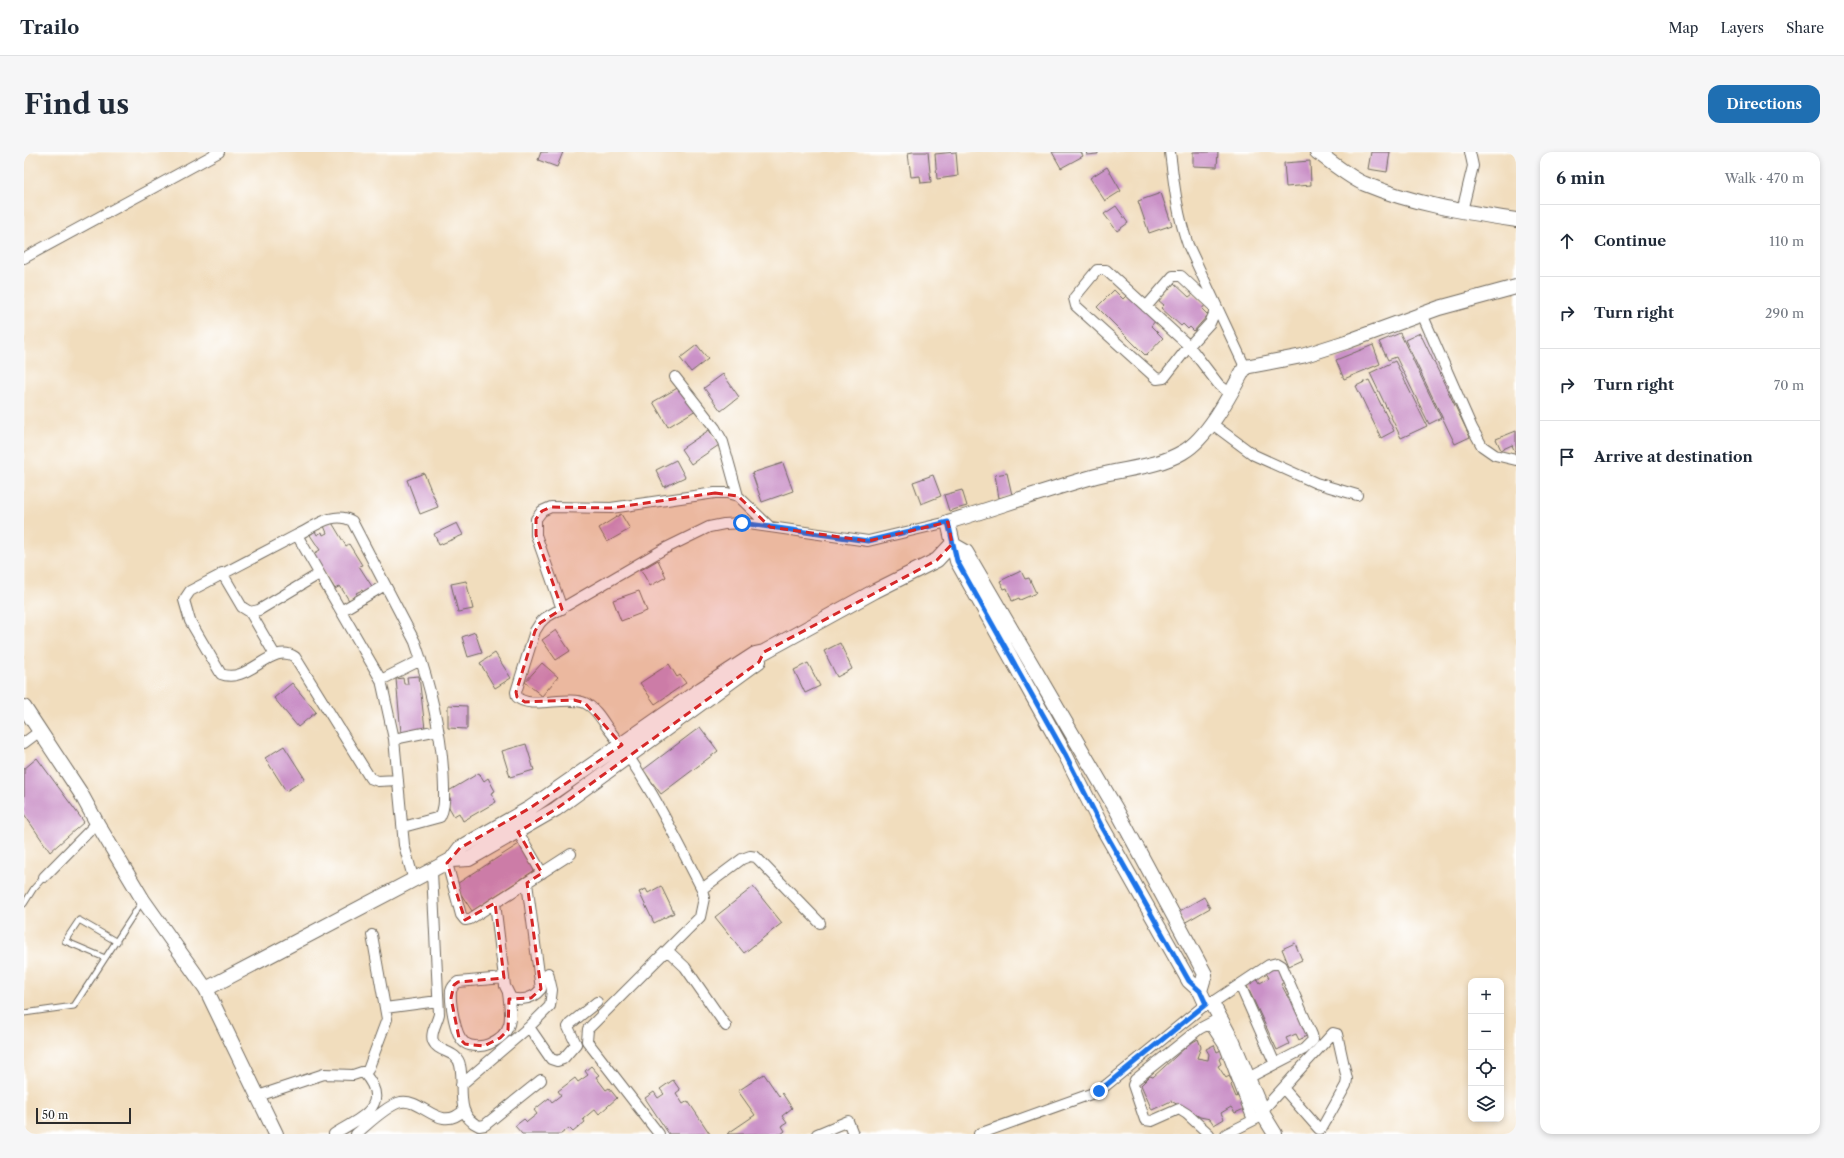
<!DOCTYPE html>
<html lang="en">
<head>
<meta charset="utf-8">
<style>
  :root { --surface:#fff; --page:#f6f6f7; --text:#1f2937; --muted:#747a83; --line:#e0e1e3; --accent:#1f6fb2 }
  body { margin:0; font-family:"Libre Caslon Text",serif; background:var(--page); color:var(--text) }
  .controls { position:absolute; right:12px; bottom:12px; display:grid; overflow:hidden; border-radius:8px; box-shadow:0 2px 6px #0003 }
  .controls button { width:36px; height:36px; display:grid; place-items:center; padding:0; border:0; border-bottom:1px solid var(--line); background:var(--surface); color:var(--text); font:20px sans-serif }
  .scale { position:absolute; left:12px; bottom:10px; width:95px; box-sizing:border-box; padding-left:4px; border:2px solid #2b2b2b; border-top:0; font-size:11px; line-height:14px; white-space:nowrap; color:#2b2b2b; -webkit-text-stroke:3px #fff; paint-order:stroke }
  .stop { position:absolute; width:12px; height:12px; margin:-9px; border:3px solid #1a73e8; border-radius:50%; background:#fff }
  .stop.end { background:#1a73e8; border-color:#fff; box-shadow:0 1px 4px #0008 }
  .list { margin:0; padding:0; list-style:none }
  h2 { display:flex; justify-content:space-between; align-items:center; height:52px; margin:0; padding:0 16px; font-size:17px }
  h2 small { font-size:13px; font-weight:400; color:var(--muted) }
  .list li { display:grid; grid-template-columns:26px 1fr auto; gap:12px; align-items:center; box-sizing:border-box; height:72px; padding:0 16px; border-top:1px solid var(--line) }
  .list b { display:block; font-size:15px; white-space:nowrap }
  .list em { font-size:13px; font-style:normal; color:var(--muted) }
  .icon { flex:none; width:22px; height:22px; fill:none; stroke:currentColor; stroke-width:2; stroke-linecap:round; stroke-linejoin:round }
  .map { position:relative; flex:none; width:1492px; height:982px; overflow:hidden; border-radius:12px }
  header { display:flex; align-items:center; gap:24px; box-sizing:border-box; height:56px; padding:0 20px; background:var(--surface); border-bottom:1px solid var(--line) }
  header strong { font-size:19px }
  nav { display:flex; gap:22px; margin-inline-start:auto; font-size:14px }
  .intro { display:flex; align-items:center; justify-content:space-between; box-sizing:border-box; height:96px; padding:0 24px }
  h1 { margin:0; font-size:28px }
  .button { padding:10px 18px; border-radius:12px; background:var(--accent); color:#fff; font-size:14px; font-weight:700 }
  main { display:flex; gap:24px; padding:0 24px }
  aside { flex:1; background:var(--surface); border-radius:12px; box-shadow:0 2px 6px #0003 }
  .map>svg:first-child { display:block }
</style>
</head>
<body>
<header>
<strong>Trailo</strong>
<nav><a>Map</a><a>Layers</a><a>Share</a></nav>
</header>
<div class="intro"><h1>Find us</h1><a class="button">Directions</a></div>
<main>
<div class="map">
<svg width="1492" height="982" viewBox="0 0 1492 982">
  <rect width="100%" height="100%" fill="#fff"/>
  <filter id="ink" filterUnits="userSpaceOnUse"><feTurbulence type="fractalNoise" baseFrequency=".025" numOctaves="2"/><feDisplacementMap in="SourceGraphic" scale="8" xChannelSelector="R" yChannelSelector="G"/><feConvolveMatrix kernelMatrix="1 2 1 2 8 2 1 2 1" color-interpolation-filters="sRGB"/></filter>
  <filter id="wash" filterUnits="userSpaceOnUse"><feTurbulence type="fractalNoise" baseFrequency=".012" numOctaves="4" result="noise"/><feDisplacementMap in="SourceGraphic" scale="16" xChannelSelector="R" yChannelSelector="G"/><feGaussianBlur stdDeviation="0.9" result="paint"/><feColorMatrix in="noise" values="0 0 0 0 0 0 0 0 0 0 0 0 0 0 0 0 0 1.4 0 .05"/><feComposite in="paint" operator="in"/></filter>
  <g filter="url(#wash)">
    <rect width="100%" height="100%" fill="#f1ddbd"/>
    <g id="blocks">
      <path fill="#ca91c7" d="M517 0H539L533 15 514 8Z
        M889 0H904L907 30 897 31 896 24 887 25 884 1Z
        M932 0 934 24 913 27 911 2Z
        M1028 0H1057L1059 4 1037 16Z
        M1062 0H1074V2L1063 3Z
        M1169 0H1194L1193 15 1169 14Z
        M1347 0H1366L1363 20 1344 17Z
        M1286 9 1287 33 1262 35 1260 11Z
        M1083 15 1097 39 1081 49 1066 26Z
        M1137 41 1148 73 1125 81 1114 49Z
        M1092 54 1104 71 1093 79 1080 62Z
        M1150 131 1165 145 1169 142 1181 153 1178 157 1184 163 1170 179 1166 175 1164 177 1159 172 1157 174 1137 156 1140 153 1134 148Z
        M1090 138 1099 147 1106 140 1133 167 1127 174 1139 186 1122 204 1073 155Z
        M1376 181 1417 266 1405 272 1372 205 1364 208 1355 190Z
        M1396 181 1446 285 1431 292 1381 188Z
        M673 193 684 207 667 220 656 206Z
        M1349 193 1356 212 1320 227 1312 208Z
        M1371 209 1403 274 1377 286 1346 221Z
        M699 222 715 245 697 259 680 236Z
        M1345 228 1370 279 1357 286 1332 234Z
        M657 234 672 258 644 275 629 250Z
        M685 278 695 293 667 312 657 297Z
        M1492 279V303L1488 293 1477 298 1472 287Z
        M652 308 661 325 640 335 632 318Z
        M759 311 769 339 738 350 728 321Z
        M400 321 414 355 396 362 383 328Z
        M983 321 988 343 975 346 971 323Z
        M909 323 917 344 897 352 889 330Z
        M938 338 943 354 925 359 920 343Z
        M597 362 606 377 583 390 575 376Z
        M307 369 322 394 325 392 338 413 335 414 349 436 340 442 338 438 332 441 335 445 326 450 316 434 311 437 289 402 296 398 286 383 291 379 293 383 298 380 299 383 303 381 300 374Z
        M433 371 439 383 415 393 410 382Z
        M634 408 642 425 626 434 617 418Z
        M997 419 1001 427 1005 426 1012 441 996 448 995 446 988 449 983 436 980 437 976 429Z
        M442 429 449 457 434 460 427 432Z
        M615 439 623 459 597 469 589 448Z
        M532 478 546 499 532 508 518 488Z
        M451 480 458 501 444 505 438 485Z
        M816 491 828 517 813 525 800 499Z
        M471 501 487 526 471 536 456 511Z
        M518 511 534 525 518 544 501 530Z
        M784 511 796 534 781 541 770 518Z
        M645 512 653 525 656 523 662 531 631 552 616 531Z
        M395 524 401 577 377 581 372 527 379 526 380 532H384L383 525Z
        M268 531 292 560 274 575 250 546Z
        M424 553 443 554V577L424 576Z
        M676 575 694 599 637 642 619 618Z
        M502 592 510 618 486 625 478 599Z
        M260 594 281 627 262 639 241 606Z
        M13 606 60 670 26 700 0 662V617Z
        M455 621 460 629 464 626 471 639 467 641 472 650 439 669 435 661 430 664 422 650 427 648 423 640Z
        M495 692 511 718 448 759 431 733Z
        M637 734 650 761 630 771 615 740 622 737 624 741Z
        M729 735 758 771 720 801 691 765Z
        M1180 745 1186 756 1160 771 1154 760Z
        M1271 791 1278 808 1265 814 1258 797Z
        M1253 815 1262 829 1257 832 1264 845 1267 844 1272 855 1270 856 1277 870 1279 868 1286 882 1275 888 1272 882 1262 886 1265 892 1253 898 1222 832 1233 826 1236 831 1245 826 1242 821Z
        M1174 887 1177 895 1173 906 1184 908 1185 902 1182 897 1190 893 1193 900 1197 898 1199 905 1195 907 1197 912 1194 914 1202 926 1205 924 1209 931 1207 933 1212 945 1216 943 1220 948 1217 950 1220 957 1211 961 1207 955 1197 961 1200 967 1190 973 1186 967 1176 965 1147 949 1128 958 1117 933 1126 924 1129 925 1162 895 1159 892 1166 888 1167 891Z
        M567 914 575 923 572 925 582 938 585 936 593 946 575 962 571 957 559 967 561 970 549 980 545 976 537 982H498L491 974 500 967 503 970 513 962 510 958 525 946 528 950 537 943 534 939 551 926 554 930 564 923 561 919Z
        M740 922 755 944 758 941 768 956 758 964 763 971 758 974 761 979 757 982H703L731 963 714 939Z
        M649 928 656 938 652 941 659 952 664 949 686 982H645L621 946 630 940 634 946 640 942 636 937Z"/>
    </g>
  </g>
  <g filter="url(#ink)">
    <use href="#blocks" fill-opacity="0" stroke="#70695e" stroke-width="1"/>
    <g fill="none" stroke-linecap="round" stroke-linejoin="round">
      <defs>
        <path id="lane" d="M0 752 10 736 20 725
          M81 806 41 789 55 768 93 790
          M0 861 50 854 119 748"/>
        <path id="street" d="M1146 0C1150 32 1153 62 1164 93L1221 215
          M1438 59 1449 14 1446 0
          M0 106 195 0
          M1122 155 1149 124H1157L1190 155V162L1186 171 1165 194 1140 226 1133 227 1052 154 1050 146 1073 118H1082L1165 194 1195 233 1206 241
          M1398 162 1448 276 1458 294 1471 303 1492 308
          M651 225 691 276 699 290 714 344
          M1187 271 1230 303 1292 331 1333 343
          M273 383C290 375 310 358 328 369L391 490C407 536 419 586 420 636 420 647 421 656 416 665L379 675
          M198 421 218 455 226 460 235 458 295 422
          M538 457 512 383V367L518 359 527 355 587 356 691 341H703L714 344 746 375
          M317 459 361 433
          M226 460 251 503
          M357 528 397 508
          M370 587 414 578
          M0 591 16 579
          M374 628 354 629 346 626 271 505C248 489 224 533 197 522L166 469 160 448 166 439 273 383 357 528 370 587 380 693 390 729
          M494 680 518 721
          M423 711 437 763 441 768 446 767 547 702
          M408 720 415 862C413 871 406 881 409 889 414 901 433 898 436 913 441 935 430 963 455 974L461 973 517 928
          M20 725 73 671
          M678 737 718 707 726 704 732 705 796 771
          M471 751 481 834 487 846C499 849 509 847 517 837L503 731
          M643 798 661 815 702 874
          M480 826 434 830C431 832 428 835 427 839 426 850 431 885 441 891 447 895 458 895 465 892 491 881 487 864 484 841
          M1216 833 1251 912
          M1188 851 1245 813 1253 811 1258 814 1288 883 1289 888 1280 897 1224 926
          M361 856 414 849
          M1186 872 1201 895 1229 968
          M505 875 527 907 533 909 539 907 552 892 544 875 546 872 573 850
          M437 933 505 875 526 854 528 838 524 821
          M234 944 300 922 329 923 344 918 363 867 348 783
          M1238 959 1309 881 1313 882 1323 927 1322 933 1298 976 1295 977 1259 936
          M310 982C336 966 369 954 340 921
          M332 982C343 973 363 953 377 950 398 946 416 982 440 958
          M635 982 563 889 564 877 676 765 680 746 678 737C649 681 622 624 583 575 577 566 571 556 561 551 543 543 505 558 493 545L492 540 511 479 516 471 521 466 640 397 685 375 700 372 718 371 844 389 924 370
          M793 982 824 969 829 982
          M955 982 1075 939 1182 852
          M1185 982 1163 962 1155 957 1128 969 1121 968 1109 933 1111 928 1175 877 1196 866
          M1202 982 1234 966"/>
        <path id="secondary" d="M1293 0C1306 9 1326 26 1341 32 1389 52 1441 60 1492 68
          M928 392 942 400 1092 657 1181 822 1176 839
          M0 555 56 640 73 671 119 748 182 837 252 982
          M427 708 445 707 532 657 735 509
          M182 837 427 708 436 696 506 656 677 537 731 502 740 500 851 439 913 408 928 392
          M1251 982 1240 964 1209 890 1188 851 1182 852 1176 839 1165 829 1077 673 1041 602 933 409 924 370C973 355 1022 338 1072 324 1101 316 1132 316 1159 300 1184 286 1207 241 1221 215L1278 204 1322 190 1415 156 1492 135"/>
      </defs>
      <use href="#lane" stroke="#70695e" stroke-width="7"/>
      <use href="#street" stroke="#70695e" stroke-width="12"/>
      <use href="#secondary" stroke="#70695e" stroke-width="16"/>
      <use href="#lane" stroke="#fff" stroke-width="5"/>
      <use href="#street" stroke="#fff" stroke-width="10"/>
      <use href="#secondary" stroke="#fff" stroke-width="14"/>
    </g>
  </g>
  <g fill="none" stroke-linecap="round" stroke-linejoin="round" filter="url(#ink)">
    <path stroke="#1a73e8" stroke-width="5" d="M718 371 844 389 924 370 933 409 1041 602 1077 673 1165 829 1176 839 1182 852 1075 939"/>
  </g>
  <path fill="#d62828" fill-opacity="0.2" stroke="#d62828" stroke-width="3" stroke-dasharray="8 5" stroke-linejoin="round" d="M691 341 714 344 746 375 844 389 924 370 928 392 913 408 740 500 735 510 532 657 494 680 518 721 503 731 517 837 507 846 485 847 484 878 476 886 460 894 441 892 435 886 427 846 430 833 434 830 480 826 471 751 441 768 423 711 436 696 506 656 598 593 561 551 550 548 501 550 493 545 492 540 511 479 516 471 538 457 512 383V367L518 359 527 355 587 356Z"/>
</svg>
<div class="controls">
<button>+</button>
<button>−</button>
<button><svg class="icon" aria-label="locate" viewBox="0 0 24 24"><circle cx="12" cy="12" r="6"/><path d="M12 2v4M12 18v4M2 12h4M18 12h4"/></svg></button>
<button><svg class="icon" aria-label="layers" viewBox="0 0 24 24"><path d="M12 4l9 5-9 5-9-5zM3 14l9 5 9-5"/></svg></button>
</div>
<div class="scale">50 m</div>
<div class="stop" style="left:718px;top:371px"></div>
<div class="stop end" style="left:1075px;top:939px"></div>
</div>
<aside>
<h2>6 min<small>Walk · 470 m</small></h2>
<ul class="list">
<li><svg class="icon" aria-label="ahead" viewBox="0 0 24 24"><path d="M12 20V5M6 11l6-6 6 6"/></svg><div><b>Continue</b></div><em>110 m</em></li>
<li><svg class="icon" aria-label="right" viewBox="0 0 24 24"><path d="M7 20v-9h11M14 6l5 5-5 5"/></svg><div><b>Turn right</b></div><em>290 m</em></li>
<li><svg class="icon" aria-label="right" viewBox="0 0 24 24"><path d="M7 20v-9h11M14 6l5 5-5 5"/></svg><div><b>Turn right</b></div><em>70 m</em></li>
<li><svg class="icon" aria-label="arrive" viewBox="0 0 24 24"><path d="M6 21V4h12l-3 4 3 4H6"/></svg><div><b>Arrive at destination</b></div></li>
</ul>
</aside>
</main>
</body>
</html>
